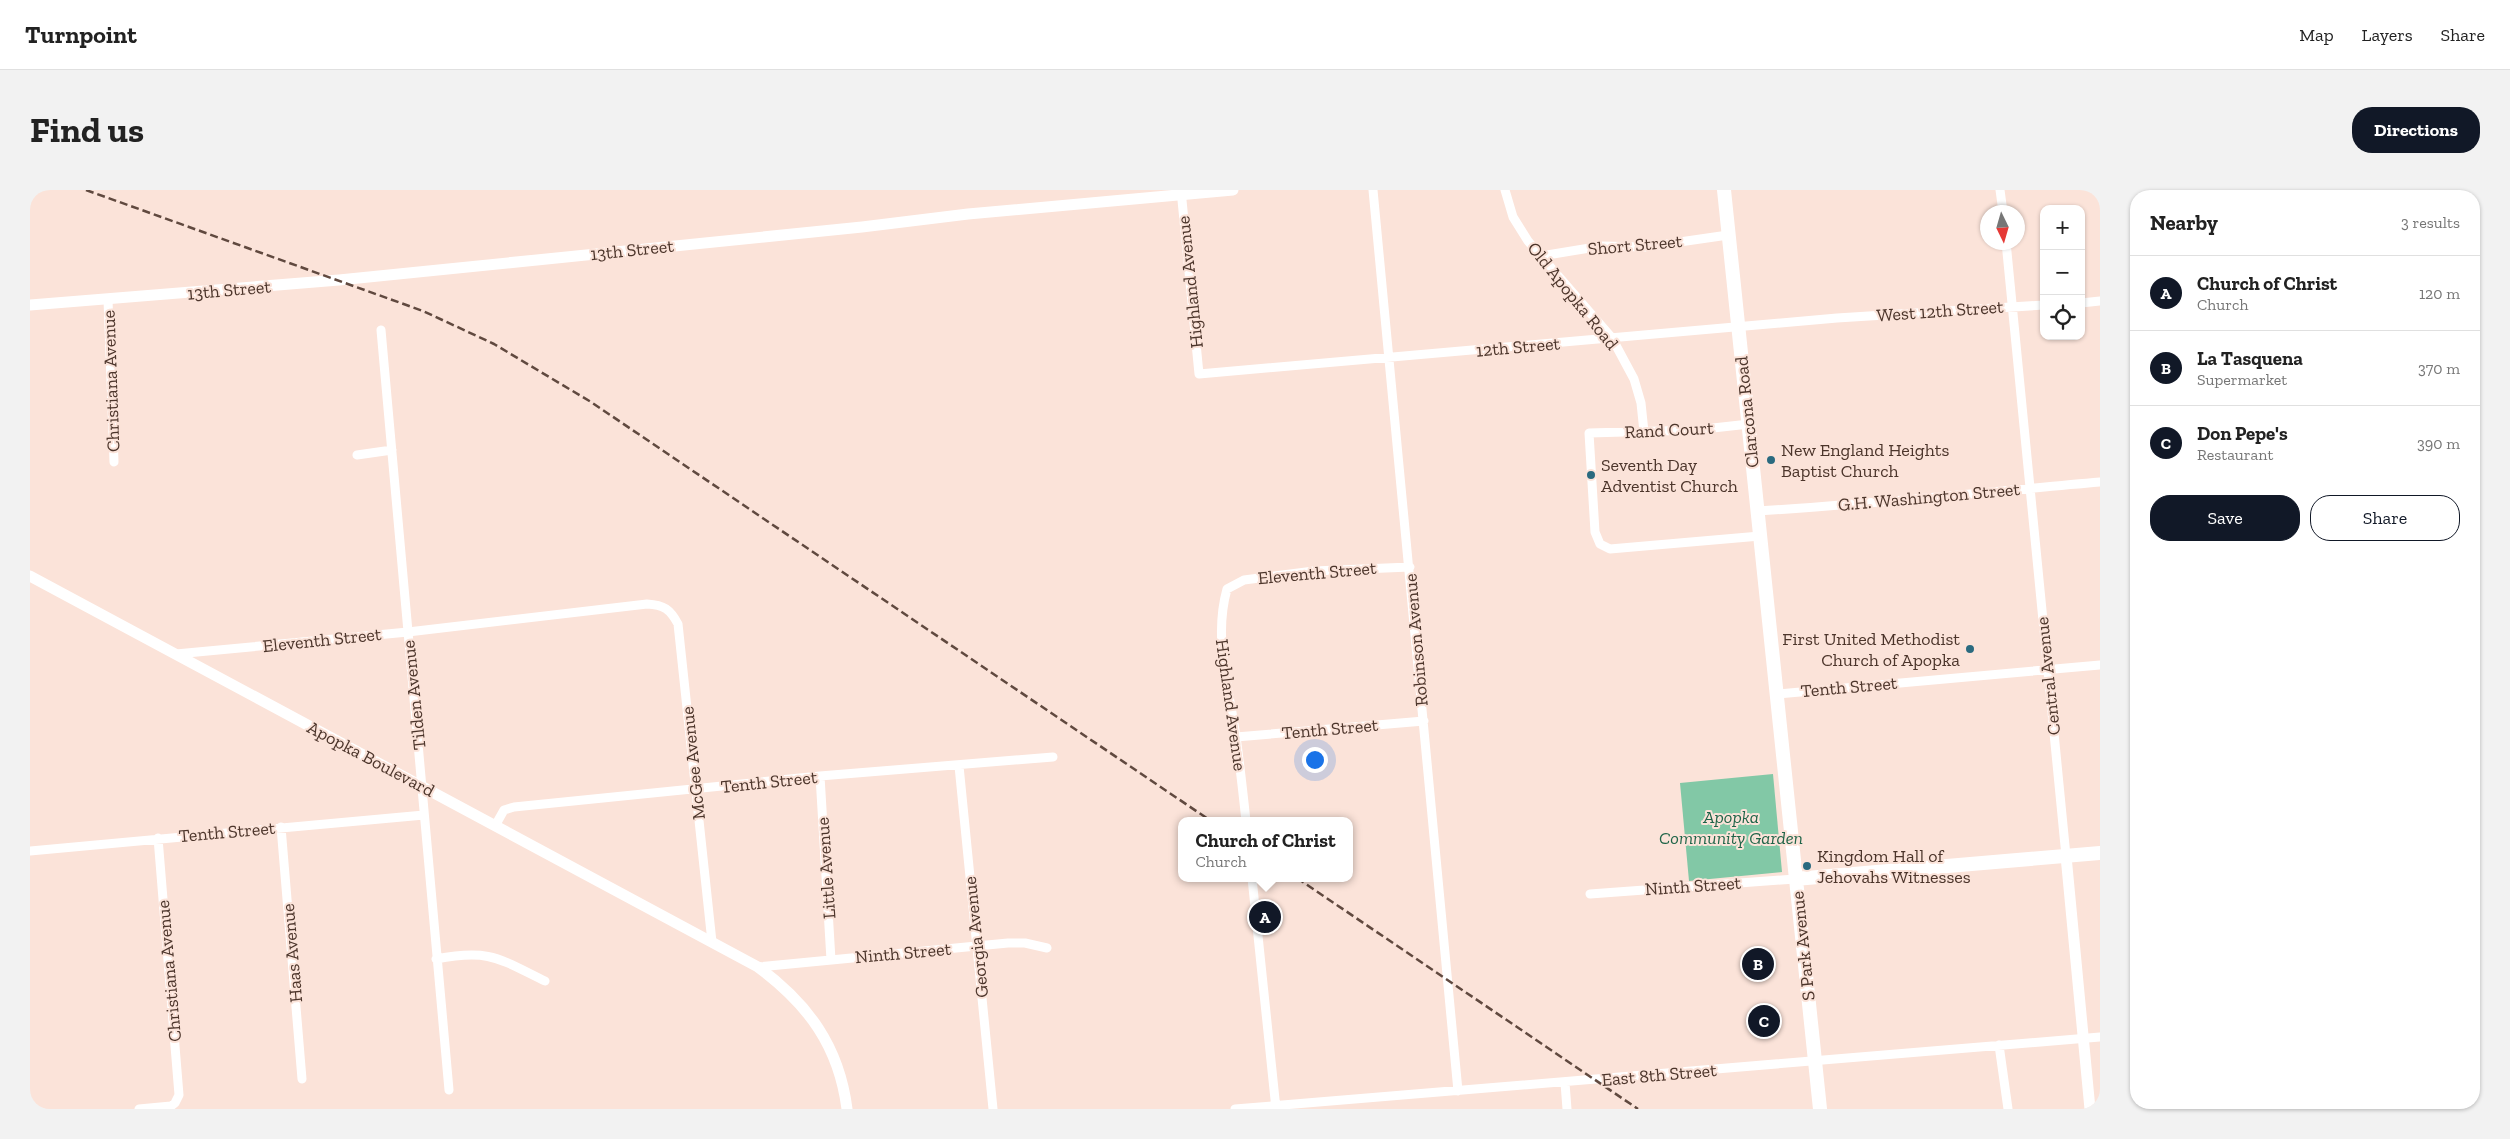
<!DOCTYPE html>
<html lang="en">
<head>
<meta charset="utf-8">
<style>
  :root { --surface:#fff; --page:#f2f2f2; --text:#222; --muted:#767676; --line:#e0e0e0; --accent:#111827 }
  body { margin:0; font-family:"Zilla Slab",serif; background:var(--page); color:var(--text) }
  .controls { position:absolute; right:15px; top:15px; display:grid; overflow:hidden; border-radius:10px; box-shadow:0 1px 4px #0004 }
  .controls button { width:45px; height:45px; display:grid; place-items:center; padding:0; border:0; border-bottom:1px solid var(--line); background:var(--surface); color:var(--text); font:25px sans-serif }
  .compass { position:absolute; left:1950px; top:15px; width:45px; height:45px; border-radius:50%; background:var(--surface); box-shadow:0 1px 4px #0004; rotate:175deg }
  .you { position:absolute; left:1284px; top:569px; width:18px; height:18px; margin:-12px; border:4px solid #fff; border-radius:50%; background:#1a73e8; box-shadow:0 0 0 8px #1a73e833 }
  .badge { display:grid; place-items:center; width:32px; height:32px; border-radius:50%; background:var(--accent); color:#fff; font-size:16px; font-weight:700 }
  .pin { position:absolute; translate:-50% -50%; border:2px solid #fff; box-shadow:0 1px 5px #0006 }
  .popup { position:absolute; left:1148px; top:627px; width:175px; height:65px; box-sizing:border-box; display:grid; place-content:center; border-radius:10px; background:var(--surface); filter:drop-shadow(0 1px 4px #0005); font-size:16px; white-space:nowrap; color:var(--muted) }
  .popup b { font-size:19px; color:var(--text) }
  .popup::after { content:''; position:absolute; left:50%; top:100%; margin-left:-10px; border:10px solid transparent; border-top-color:var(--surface) }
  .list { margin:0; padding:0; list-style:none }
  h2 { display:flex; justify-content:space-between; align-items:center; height:65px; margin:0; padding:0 20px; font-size:21px }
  h2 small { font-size:16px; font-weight:400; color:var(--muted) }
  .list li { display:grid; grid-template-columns:32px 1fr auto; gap:15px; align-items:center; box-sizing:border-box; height:75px; padding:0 20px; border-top:1px solid var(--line) }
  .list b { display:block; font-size:19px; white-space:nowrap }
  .list p { margin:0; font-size:16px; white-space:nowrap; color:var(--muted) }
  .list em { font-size:16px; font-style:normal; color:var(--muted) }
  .actions { display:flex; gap:10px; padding:15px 20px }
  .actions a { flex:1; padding:11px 0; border:1px solid var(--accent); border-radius:20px; text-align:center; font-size:18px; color:var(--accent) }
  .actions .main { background:var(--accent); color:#fff }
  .icon { flex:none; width:28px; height:28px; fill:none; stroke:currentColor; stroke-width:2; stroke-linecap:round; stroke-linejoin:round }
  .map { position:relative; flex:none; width:2070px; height:919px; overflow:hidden; border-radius:20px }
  header { display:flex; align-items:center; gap:30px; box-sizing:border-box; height:70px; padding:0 25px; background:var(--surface); border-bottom:1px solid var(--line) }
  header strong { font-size:24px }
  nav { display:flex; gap:28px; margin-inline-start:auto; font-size:18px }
  .intro { display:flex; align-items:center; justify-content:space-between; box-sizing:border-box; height:120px; padding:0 30px }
  h1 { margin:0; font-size:35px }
  .button { padding:12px 22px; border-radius:20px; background:var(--accent); color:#fff; font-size:18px; font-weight:700 }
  main { display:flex; gap:30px; padding:0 30px }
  aside { flex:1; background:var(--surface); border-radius:20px; box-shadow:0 1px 4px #0004 }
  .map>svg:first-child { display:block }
</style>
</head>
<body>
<header>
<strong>Turnpoint</strong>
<nav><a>Map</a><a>Layers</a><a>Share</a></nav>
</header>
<div class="intro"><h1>Find us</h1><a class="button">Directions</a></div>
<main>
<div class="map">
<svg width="2070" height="919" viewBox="0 0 2070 919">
  <rect width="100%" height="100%" fill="#fbe3d9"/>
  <path fill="#82c8a6" d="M1743 584 1752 682 1659 691 1650 593Z"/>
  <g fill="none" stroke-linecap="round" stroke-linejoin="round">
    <path stroke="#fff" stroke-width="9" d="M1151 0 1169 184 1807 128 2014 115
      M1343 0 1428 901
      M1475 0 1483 27 1498 51 1582 148 1604 189 1611 213 1614 242
      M1970 0 1973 22
      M1976 52 2036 666
      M1511 66 1572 56 1615 57 1698 45
      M78 110 84 272
      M2051 113 2070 111
      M351 140 419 900
      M1719 234 1665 240 1559 243 1565 342 1570 354 1580 359 1730 346
      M327 265 362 260
      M1728 321C1842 314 1956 302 2070 292
      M146 464 378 442 617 414C634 415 640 419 648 434L682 752
      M1747 504 2070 475
      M1206 547 1394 531
      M929 576 963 919
      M790 586 801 770
      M1216 631C1213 603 1210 575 1206 547 1199 497 1183 449 1197 399L1214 390 1284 381 1380 377
      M465 636 474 620 484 617 790 586 1023 567
      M251 637 272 889
      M0 661 394 625
      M1222 688 1246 919
      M1560 704 1765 689
      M406 769C459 759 468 768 515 791
      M728 777 978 753H995L1017 758
      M1969 855 1978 919
      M1535 893 1537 919
      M109 919 141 916 145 913 149 905 128 648
      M1205 919 2070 847"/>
    <path stroke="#fff" stroke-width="11" d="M0 115 309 90 832 37 938 24 1203 0
      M0 386 728 777C778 814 809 856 817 919
      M2036 666 2060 919"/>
    <path stroke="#fff" stroke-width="14" d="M1694 0 1790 919
      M1765 689 2070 663"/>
    <path stroke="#60493f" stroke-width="2.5" stroke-dasharray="8 4" stroke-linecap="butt" d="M56 0 393 121 464 154 561 212 1181 631
      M1267 688 1608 919"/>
  </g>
  <g fill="#2a6a7f" stroke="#fbe3d9" stroke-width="2">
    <circle cx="1741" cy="270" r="5"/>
    <circle cx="1561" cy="285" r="5"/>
    <circle cx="1940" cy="459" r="5"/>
    <circle cx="1777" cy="676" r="5"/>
  </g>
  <g text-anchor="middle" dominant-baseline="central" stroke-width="4" stroke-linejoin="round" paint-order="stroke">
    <g font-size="18" fill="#4c352b" stroke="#fbe3d9">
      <text transform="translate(1605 55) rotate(-5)">Short Street</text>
      <text transform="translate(602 60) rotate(-6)">13th Street</text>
      <text transform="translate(1160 92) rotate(-96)">Highland Avenue</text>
      <text transform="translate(199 100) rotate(-5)">13th Street</text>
      <text transform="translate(1543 106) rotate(51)">Old Apopka Road</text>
      <text transform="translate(1910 121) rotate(-4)">West 12th Street</text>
      <text transform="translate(1488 157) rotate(-5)">12th Street</text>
      <text transform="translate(81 191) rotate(-92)">Christiana Avenue</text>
      <text transform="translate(1717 222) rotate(-96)">Clarcona Road</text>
      <text transform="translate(1639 240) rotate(-3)">Rand Court</text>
      <text transform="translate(1899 307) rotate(-5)">G.H. Washington Street</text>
      <text transform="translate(1287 383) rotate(-5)">Eleventh Street</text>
      <text transform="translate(292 450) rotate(-6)">Eleventh Street</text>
      <text transform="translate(1386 450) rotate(-95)">Robinson Avenue</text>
      <text transform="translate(2018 486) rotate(-96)">Central Avenue</text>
      <text transform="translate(1819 497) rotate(-5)">Tenth Street</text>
      <text transform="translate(384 505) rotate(-96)">Tilden Avenue</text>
      <text transform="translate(1201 515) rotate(82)">Highland Avenue</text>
      <text transform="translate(1300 539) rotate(-5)">Tenth Street</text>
      <text transform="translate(341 569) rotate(28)">Apopka Boulevard</text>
      <text transform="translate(663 573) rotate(-96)">McGee Avenue</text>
      <text transform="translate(739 592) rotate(-6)">Tenth Street</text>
      <text transform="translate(197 642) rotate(-5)">Tenth Street</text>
      <text transform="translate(796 678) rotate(-94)">Little Avenue</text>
      <text transform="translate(1663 696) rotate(-4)">Ninth Street</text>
      <text transform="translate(946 747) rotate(-96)">Georgia Avenue</text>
      <text transform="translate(1773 756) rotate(-96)">S Park Avenue</text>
      <text transform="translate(262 763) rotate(-95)">Haas Avenue</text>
      <text transform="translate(873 763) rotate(-5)">Ninth Street</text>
      <text transform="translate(139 781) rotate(-95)">Christiana Avenue</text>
      <text transform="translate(1629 885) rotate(-5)">East 8th Street</text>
    </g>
    <g font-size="18" fill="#4c352b" stroke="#fbe3d9" text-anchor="start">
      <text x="1751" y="260">New England Heights<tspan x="1751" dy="21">Baptist Church</tspan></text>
      <text x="1571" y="275">Seventh Day<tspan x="1571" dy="21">Adventist Church</tspan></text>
      <text x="1930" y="449" text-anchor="end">First United Methodist<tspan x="1930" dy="21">Church of Apopka</tspan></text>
      <text x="1787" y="666">Kingdom Hall of<tspan x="1787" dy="21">Jehovahs Witnesses</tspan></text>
    </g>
    <g font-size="18" font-style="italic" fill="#1f6448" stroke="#fbe3d9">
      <text x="1701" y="627">Apopka<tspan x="1701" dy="21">Community Garden</tspan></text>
    </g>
  </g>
</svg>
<div class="controls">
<button>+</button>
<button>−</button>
<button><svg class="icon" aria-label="locate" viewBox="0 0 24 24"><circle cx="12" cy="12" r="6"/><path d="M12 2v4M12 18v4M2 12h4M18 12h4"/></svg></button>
</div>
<svg class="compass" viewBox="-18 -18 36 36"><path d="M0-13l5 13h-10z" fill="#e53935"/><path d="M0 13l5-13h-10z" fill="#767676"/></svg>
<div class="you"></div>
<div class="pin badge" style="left:1235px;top:727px">A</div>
<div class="popup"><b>Church of Christ</b>Church</div>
<div class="pin badge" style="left:1728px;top:774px">B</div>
<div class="pin badge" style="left:1734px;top:831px">C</div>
</div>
<aside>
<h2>Nearby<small>3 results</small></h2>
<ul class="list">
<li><span class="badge">A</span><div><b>Church of Christ</b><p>Church</p></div><em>120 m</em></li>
<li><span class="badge">B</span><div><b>La Tasquena</b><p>Supermarket</p></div><em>370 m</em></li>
<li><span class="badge">C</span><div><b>Don Pepe's</b><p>Restaurant</p></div><em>390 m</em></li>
</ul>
<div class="actions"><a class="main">Save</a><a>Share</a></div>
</aside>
</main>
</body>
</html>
